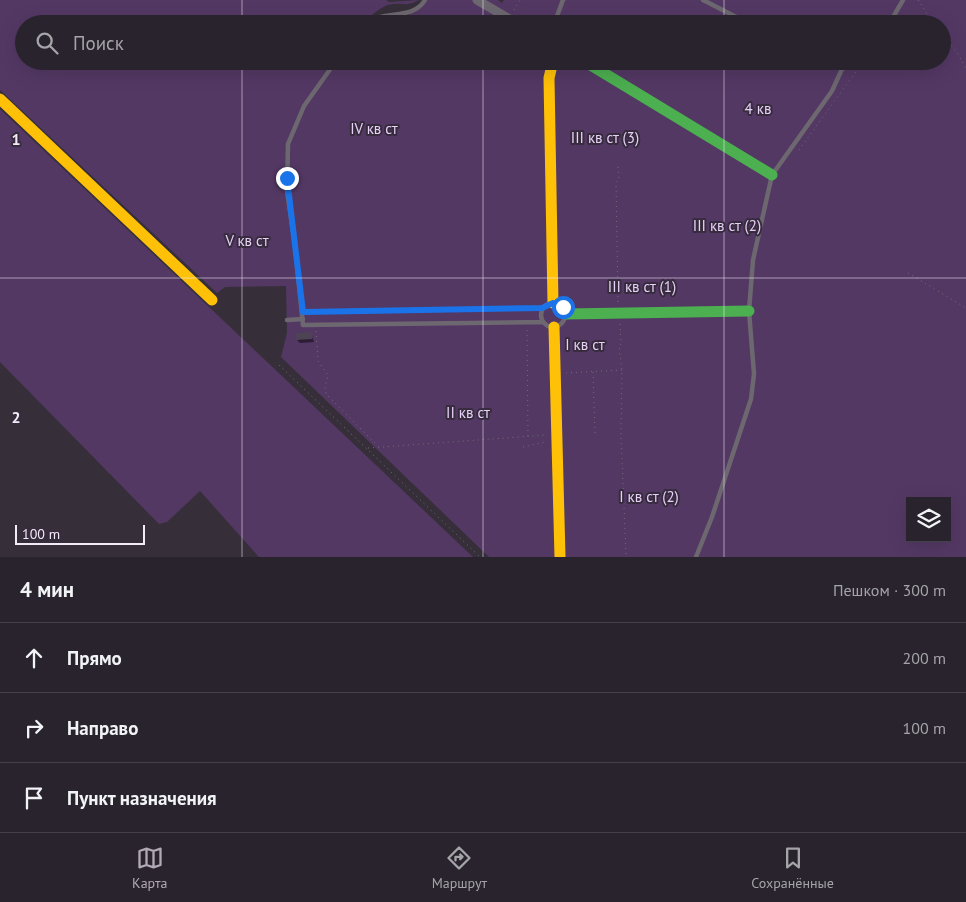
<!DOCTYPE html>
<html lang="ru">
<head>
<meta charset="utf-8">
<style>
  :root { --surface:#28232c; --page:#302b34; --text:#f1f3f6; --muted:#a5a4a9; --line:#444048; --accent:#b1a9b6 }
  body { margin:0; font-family:"PT Sans",sans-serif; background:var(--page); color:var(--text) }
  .controls { position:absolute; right:15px; bottom:15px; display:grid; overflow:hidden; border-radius:0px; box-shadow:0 5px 20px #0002 }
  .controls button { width:45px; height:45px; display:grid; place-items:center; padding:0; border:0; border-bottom:1px solid var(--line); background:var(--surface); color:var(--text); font:25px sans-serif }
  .scale { position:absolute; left:15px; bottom:12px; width:130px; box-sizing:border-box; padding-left:5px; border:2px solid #f3ebf8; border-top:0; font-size:14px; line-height:18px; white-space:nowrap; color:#f3ebf8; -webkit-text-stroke:4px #372b3e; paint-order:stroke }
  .stop { position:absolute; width:15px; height:15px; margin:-11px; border:4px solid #1a73e8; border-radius:50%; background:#fff }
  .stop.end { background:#1a73e8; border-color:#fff; box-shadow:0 1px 5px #0008 }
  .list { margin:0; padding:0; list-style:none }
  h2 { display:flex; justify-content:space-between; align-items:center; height:65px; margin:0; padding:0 20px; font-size:21px }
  h2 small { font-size:16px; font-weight:400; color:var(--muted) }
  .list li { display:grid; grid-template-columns:32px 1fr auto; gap:15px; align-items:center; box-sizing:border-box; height:70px; padding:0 20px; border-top:1px solid var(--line) }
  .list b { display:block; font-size:19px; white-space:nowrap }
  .list em { font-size:16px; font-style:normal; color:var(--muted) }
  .icon { flex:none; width:28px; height:28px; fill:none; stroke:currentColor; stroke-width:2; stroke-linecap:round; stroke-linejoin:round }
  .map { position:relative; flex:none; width:966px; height:557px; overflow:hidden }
  .search { position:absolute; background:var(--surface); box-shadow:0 5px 20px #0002; left:15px; right:15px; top:15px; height:55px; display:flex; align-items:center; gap:12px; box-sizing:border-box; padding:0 18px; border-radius:28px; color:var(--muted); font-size:19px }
  .sheet { height:275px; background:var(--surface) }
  nav { display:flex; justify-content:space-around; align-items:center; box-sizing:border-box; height:70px; border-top:1px solid var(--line); background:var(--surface); font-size:14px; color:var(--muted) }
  nav a { display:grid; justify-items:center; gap:2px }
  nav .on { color:var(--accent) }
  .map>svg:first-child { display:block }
</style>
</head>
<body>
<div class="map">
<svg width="966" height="557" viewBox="0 0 966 557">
  <rect width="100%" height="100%" fill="#362f3a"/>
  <path fill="#533864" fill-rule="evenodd" d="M0 0H386L389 2 419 0C404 7 406 3 393 4 381 5 370 17 363 24H24V61H942V24H368C387 14 415 22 427 0H498L502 3 504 0H966V557H489L281 357 287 333 286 286 225 287 217 293 0 90ZM910 501H947V538H910Z
    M0 109 473 557H259L200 491 167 522 159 524 0 362Z"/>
  <path fill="#0007" d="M311 334 314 342 300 343 297 340Z"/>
  <path fill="#4e4354" d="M312 332V339L296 340 295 333Z"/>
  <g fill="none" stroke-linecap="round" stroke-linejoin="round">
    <path stroke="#726e76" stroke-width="1" stroke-dasharray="1 4" stroke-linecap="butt" d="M918 0 934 24
      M514 10 520 0
      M942 34 956 51 966 68
      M799 150 857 70
      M908 273 966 308
      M618 302 616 183 619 178 618 165
      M620 324 621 344 619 347 622 370 621 433 626 557
      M527 330 528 436
      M316 331 318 361 328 375 325 387 326 394 378 446
      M279 365 480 557
      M593 372 595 433
      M566 373 622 370
      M523 447 546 442
      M368 448 546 435"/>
    <path stroke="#6d6870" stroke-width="4.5" d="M703 0 750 24
      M366 24C383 9 413 21 425 0
      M554 24 563 0
      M889 24 903 0
      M336 61 304 106 288 144 287 191 295 246 303 325 543 322
      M827 61 842 69
      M541 315a12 12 0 1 1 24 0a12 12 0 1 1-24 0Z
      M303 312 542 308
      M287 320 303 319
      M696 557 712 517 751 399 754 374 749 311 753 260 772 175 832 91 842 69 862 61"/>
    <path stroke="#6d6870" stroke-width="9" d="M477 0 518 24"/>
    <path stroke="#4caf50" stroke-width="11" d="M584 61 772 175
      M566 314 749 311"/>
    <path stroke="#ffc107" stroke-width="11" d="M553 61 549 78 553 303
      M0 99 212 300
      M554 327 560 557"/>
  </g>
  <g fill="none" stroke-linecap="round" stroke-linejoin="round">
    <path stroke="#1a73e8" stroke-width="6" d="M287 178 303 312 542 308 553 303 563 307"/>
  </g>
  <path fill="none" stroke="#f3ebf8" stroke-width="1" stroke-opacity="0.55" d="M242 0V24M483 0V24M724 0V24M242 61V557M483 61V557M724 61V557M0 278H966"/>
  <g text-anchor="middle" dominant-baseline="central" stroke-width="4" stroke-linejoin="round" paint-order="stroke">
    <g font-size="15" fill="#e8d1f7" stroke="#372b3e">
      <text x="758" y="108">4 кв</text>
      <text x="374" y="128">IV кв ст</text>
      <text x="605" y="137">III кв ст (3)</text>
      <text x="727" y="225">III кв ст (2)</text>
      <text x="247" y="240">V кв ст</text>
      <text x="642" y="286">III кв ст (1)</text>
      <text x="585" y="344">I кв ст</text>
      <text x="468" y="412">II кв ст</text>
      <text x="649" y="496">I кв ст (2)</text>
    </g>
  </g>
  <g font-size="16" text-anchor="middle" font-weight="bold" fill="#f3ebf8" stroke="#372b3e" stroke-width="4" stroke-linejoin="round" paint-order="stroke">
    <text x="16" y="145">1</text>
    <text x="16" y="423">2</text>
  </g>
</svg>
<div class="controls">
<button><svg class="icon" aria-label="layers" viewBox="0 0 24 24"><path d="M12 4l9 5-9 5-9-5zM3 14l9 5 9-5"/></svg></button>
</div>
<div class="scale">100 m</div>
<div class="stop" style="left:563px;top:307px"></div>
<div class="stop end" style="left:287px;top:178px"></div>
<div class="search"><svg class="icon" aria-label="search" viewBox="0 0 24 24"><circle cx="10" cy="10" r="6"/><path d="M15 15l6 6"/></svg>Поиск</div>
</div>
<section class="sheet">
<h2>4 мин<small>Пешком · 300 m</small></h2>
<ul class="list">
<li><svg class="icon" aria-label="ahead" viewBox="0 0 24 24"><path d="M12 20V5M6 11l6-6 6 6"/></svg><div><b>Прямо</b></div><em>200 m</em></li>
<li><svg class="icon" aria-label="right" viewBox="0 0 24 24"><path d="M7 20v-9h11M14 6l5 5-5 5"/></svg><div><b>Направо</b></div><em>100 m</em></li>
<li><svg class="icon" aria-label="arrive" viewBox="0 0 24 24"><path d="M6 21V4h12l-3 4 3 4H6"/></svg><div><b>Пункт назначения</b></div></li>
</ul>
</section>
<nav>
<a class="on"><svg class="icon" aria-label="map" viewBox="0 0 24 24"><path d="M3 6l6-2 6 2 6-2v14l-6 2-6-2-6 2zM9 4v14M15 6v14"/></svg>Карта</a>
<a><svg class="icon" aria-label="directions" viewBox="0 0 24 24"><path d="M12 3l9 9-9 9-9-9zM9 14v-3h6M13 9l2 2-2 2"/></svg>Маршрут</a>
<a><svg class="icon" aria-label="saved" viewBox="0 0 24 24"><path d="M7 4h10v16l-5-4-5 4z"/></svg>Сохранённые</a>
</nav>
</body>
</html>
